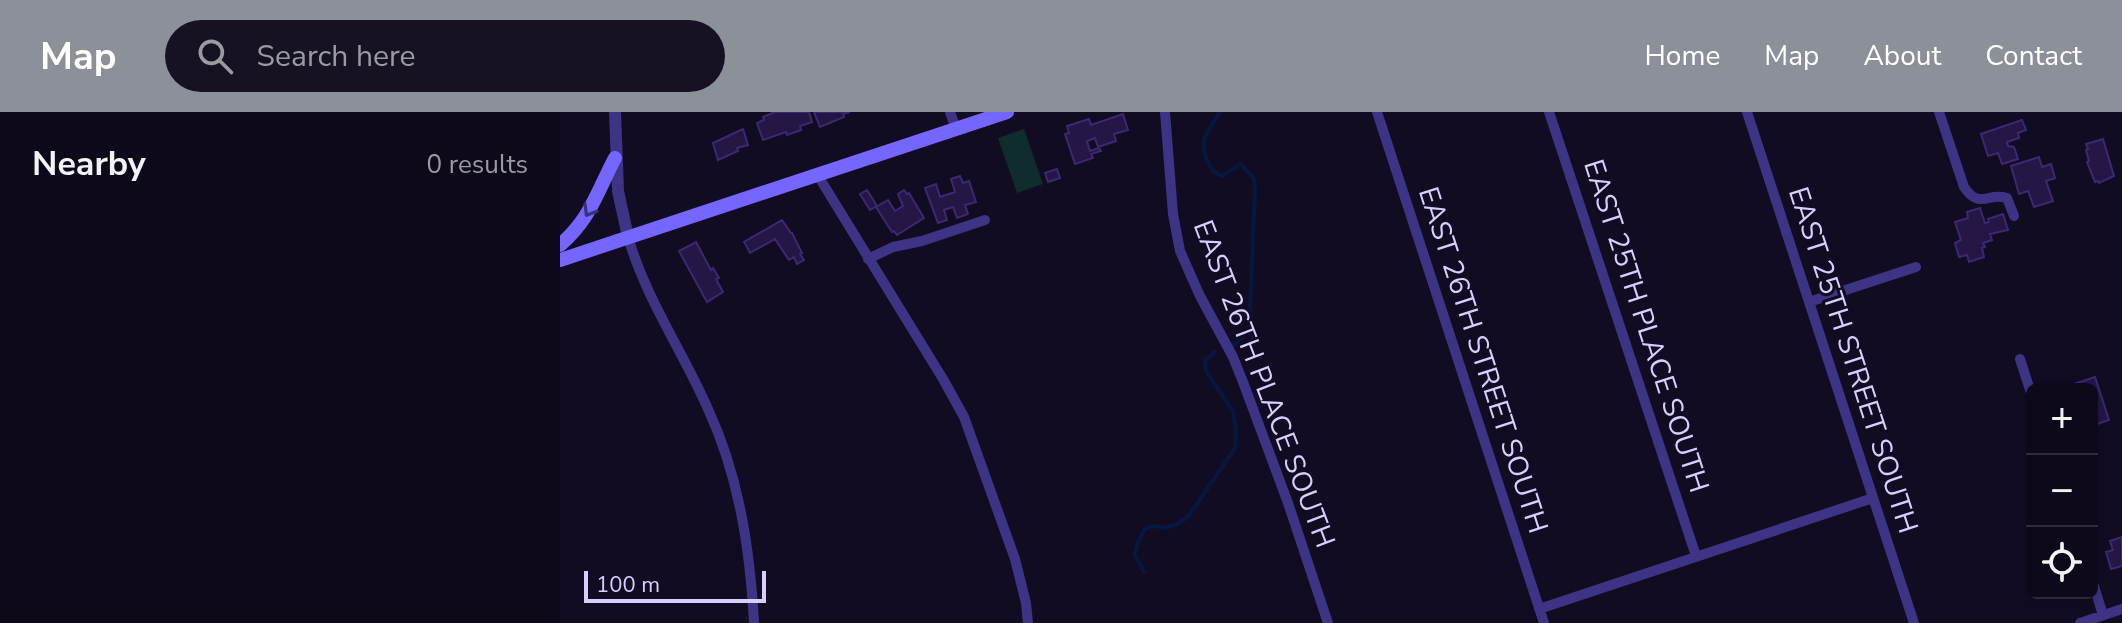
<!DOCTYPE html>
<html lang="en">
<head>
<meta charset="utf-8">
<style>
  :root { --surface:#0e091a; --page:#171223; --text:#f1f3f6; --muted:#9b9aa2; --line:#2e2a39; --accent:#8c9099 }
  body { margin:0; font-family:"Nunito Sans",sans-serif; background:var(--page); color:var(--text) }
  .controls { position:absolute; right:24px; bottom:24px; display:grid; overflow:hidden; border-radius:12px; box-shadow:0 4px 12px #0003 }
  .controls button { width:72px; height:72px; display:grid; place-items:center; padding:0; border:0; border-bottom:2px solid var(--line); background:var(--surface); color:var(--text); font:40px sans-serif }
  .scale { position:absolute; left:24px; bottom:20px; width:182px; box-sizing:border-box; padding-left:8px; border:4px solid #d8cfff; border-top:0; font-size:22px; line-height:28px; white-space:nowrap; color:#d8cfff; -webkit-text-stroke:6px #120c23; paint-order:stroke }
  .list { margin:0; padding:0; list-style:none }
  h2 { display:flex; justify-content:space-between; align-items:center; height:104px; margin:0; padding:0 32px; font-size:34px }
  h2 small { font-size:26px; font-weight:400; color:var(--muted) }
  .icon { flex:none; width:44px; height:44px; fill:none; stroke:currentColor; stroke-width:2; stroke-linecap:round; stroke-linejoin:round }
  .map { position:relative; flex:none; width:1562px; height:511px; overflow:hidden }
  header { display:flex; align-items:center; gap:48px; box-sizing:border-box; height:112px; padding:0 40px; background:var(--accent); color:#fff }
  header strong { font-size:38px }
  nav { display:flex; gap:44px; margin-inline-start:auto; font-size:28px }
  .search { width:560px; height:72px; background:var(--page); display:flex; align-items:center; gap:20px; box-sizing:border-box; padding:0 28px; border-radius:44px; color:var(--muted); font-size:30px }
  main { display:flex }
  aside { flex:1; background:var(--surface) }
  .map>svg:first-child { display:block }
</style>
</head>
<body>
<header>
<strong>Map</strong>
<div class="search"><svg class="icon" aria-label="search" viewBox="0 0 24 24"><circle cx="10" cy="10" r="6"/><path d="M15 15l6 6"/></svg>Search here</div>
<nav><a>Home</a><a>Map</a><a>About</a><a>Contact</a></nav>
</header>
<main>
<aside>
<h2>Nearby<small>0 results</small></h2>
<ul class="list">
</ul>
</aside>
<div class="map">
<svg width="1562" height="511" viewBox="0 0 1562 511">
  <rect width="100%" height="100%" fill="#120c23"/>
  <path fill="#0f2c2e" d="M464 17 483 72 457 81 438 26Z"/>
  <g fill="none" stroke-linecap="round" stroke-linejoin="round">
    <path stroke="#061842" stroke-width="4" d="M660 0C649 19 637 27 648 50 651 58 654 61 662 64L681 52 694 67 695 78 690 196C693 217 689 222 672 234
      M584 460 575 443 578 430 585 417 593 414 606 416 617 412 628 405 675 336 676 318 673 299 646 259 645 248 655 240"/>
  </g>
  <path fill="#241745" stroke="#3c2873" stroke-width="2" d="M212 0H249L252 10 240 14 241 18 227 23 226 20 203 28 197 11 204 8 203 5 213 1Z
    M254 0H290L283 2 284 5 260 15Z
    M563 2 568 18 554 22 556 29 538 35 535 26 527 29 530 39 539 36 541 39 531 42 533 46 515 52 505 22 509 21 507 14 529 7 531 13Z
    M1462 8 1466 18 1458 21 1459 26 1447 30 1448 34 1454 35 1458 47 1442 52 1438 41 1428 44 1421 22Z
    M183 17 188 33 177 36 178 39 158 48 153 31Z
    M1543 27 1554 64 1539 71 1538 69 1535 70 1527 50 1529 49 1526 38 1528 37 1526 32Z
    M1479 45 1482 55 1491 52 1495 66 1486 69 1493 89 1474 95 1468 79 1459 82 1451 54Z
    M497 57 500 66 488 70 485 61Z
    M400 64 403 71 409 69 416 90 405 93 408 102 397 106 393 95 384 98 387 108 378 111 365 76 376 72 380 85 395 80 391 67Z
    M307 78 317 94 310 98 300 82Z
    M344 78 347 82 349 81 364 106 337 123 334 119 332 120 316 95 328 88 335 99 343 94 338 82Z
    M1420 96 1425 111 1429 110 1428 107 1443 102 1448 118 1430 122 1432 128 1423 131 1425 135 1422 136 1424 145 1409 150 1407 143 1399 145 1395 131 1401 128 1395 110 1408 106 1407 100Z
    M222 108 231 121H232L242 141 240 142 244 148 237 152 234 145 229 148 215 127 190 141 184 130Z
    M136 130 151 158 153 156 159 166 156 167 163 180 147 190 119 139Z
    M1535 265 1549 308 1532 314V277H1512L1511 273Z
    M1562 425V454L1551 457 1546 440 1553 438 1550 429Z"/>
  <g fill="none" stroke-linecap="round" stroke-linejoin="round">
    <path stroke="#3e3485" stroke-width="10" d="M390 0 396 17
      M605 0 613 102 620 139 640 184 673 245 683 270 728 391 768 511
      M817 0 984 511
      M989 0 1136 444
      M1187 0 1354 511
      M1379 0 1404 75C1420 98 1427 80 1447 86L1454 104
      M257 62 383 267 404 305 455 447 466 491 468 511
      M68 125C86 187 122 238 148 297 179 364 190 437 194 511
      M308 147 333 135 362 129 425 108
      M1249 190 1356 155
      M1460 247 1472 284
      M1532 468 1543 503
      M979 497 1313 386
      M1520 511 1562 497"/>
    <path stroke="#3e3485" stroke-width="12" d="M55 0 58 79 68 125"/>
    <path stroke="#7566ff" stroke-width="14" d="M0 133C31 106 37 80 55 46
      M0 148 447 0"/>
  </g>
  <defs><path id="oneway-chevron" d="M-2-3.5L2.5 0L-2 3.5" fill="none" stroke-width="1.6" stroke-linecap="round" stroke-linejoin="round" transform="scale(2)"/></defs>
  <use stroke="#3a307b" href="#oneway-chevron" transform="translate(29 99) rotate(121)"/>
  <g text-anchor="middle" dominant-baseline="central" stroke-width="6" stroke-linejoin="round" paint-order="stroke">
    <g font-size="28" fill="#d8cfff" stroke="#120c23">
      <text transform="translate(1086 214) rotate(72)">EAST 25TH PLACE SOUTH</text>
      <text transform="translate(923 248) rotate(72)">EAST 26TH STREET SOUTH</text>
      <text transform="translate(1293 248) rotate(72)">EAST 25TH STREET SOUTH</text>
      <text transform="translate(704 272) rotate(69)">EAST 26TH PLACE SOUTH</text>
    </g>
  </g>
</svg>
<div class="controls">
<button>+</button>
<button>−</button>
<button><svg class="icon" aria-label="locate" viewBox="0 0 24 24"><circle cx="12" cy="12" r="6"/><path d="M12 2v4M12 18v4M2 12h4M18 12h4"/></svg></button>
</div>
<div class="scale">100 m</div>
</div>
</main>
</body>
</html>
